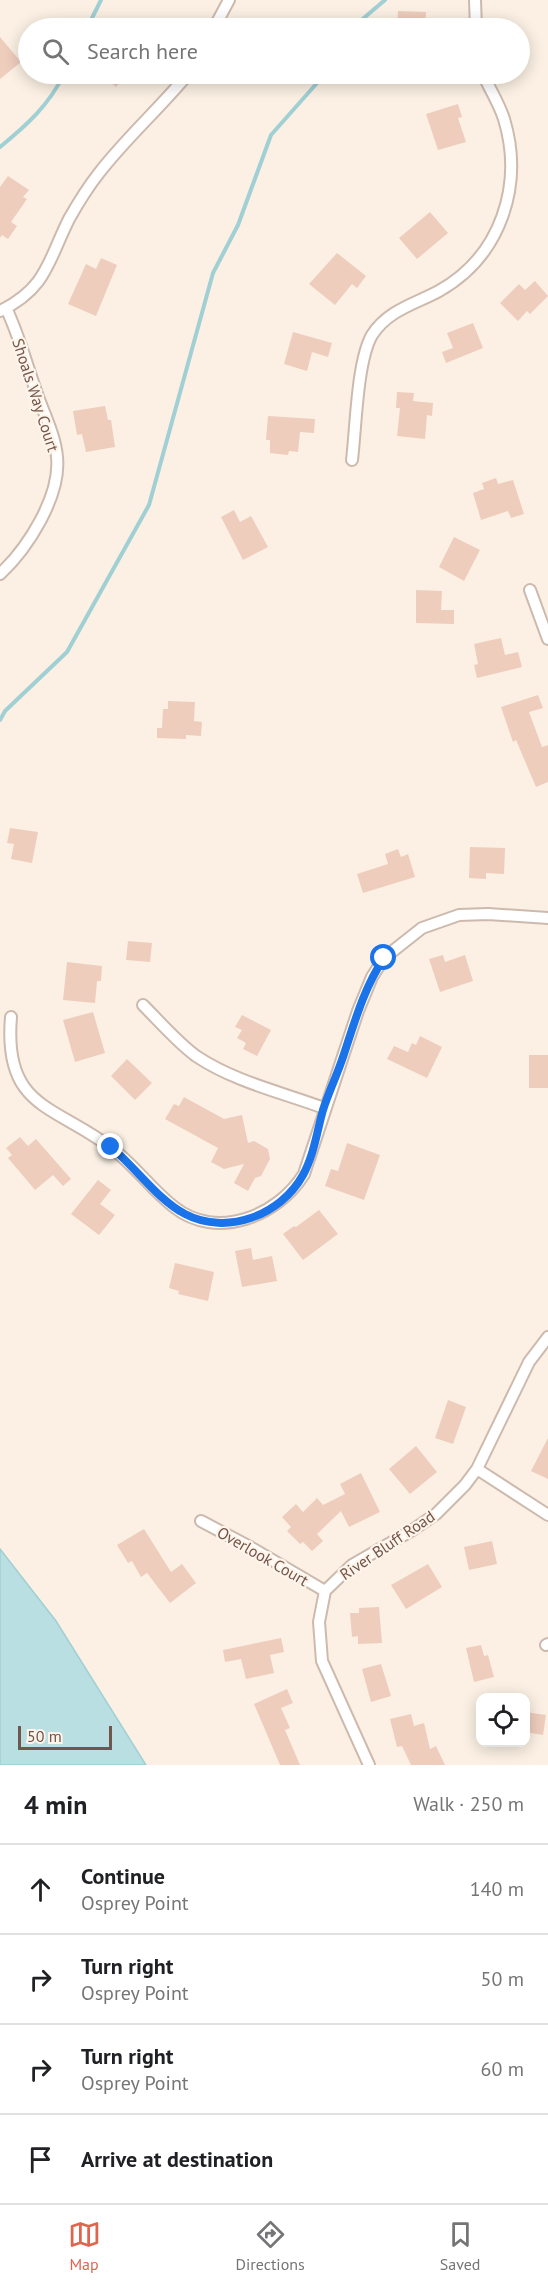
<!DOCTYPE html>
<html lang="en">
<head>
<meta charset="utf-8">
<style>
  :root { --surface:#fff; --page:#f2f2f2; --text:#202124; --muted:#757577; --line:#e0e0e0; --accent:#de664f }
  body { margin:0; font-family:"PT Sans",sans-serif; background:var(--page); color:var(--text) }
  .controls { position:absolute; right:18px; bottom:18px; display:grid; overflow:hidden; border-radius:12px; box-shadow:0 3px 15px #0003 }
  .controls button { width:54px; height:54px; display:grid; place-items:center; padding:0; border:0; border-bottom:2px solid var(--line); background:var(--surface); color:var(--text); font:30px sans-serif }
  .scale { position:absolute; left:18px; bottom:15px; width:94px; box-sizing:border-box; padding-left:6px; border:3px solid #71564b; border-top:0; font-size:16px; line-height:21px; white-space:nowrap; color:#71564b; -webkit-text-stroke:4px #fef4e9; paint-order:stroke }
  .stop { position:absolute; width:18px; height:18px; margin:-14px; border:4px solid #1a73e8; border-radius:50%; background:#fff }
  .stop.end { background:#1a73e8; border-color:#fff; box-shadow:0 2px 6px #0008 }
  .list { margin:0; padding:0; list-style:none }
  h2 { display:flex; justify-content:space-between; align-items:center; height:78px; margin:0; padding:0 24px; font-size:26px }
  h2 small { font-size:20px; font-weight:400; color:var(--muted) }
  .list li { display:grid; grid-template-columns:39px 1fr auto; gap:18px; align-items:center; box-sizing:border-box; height:90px; padding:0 24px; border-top:2px solid var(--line) }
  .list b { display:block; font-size:22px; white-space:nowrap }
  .list p { margin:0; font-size:20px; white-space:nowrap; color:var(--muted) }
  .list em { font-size:20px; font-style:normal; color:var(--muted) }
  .icon { flex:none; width:33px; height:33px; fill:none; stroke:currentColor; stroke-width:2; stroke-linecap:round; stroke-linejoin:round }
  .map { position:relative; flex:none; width:548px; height:1765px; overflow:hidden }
  .search { position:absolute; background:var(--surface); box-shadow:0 3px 15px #0003; left:18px; right:18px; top:18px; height:66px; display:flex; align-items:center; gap:15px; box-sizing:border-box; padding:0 21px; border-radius:33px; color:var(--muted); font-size:22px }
  .sheet { height:438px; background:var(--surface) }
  nav { display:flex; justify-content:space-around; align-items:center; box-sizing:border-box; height:84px; border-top:2px solid var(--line); background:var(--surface); font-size:16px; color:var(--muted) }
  nav a { display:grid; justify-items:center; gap:3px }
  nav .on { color:var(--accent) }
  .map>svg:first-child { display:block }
</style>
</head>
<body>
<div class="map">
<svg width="548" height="1765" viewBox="0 0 548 1765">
  <rect width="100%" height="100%" fill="#fbf0e3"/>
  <path fill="#b9dfe3" stroke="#a0cfd4" stroke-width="1.5" d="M0 1549 56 1621 146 1765H0Z"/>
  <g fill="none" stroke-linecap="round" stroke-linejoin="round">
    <path stroke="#a0cfd4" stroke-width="4" d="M87 28 101 0
      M352 28 385 0
      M0 147C27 125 49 105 64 74
      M0 720 5 711 67 652 149 505 213 273 238 225 271 135 325 74"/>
  </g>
  <path fill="#eecdbd" d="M398 11 426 12 425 28H397Z
    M0 37 21 62 0 79Z
    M100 74H127L116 87Z
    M458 104 462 117 458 118 466 142 438 150 426 114Z
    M8 176 29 190 23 197 27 199 11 222 17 226 8 239 2 235 0 238V187Z
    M430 212 448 233 417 259 399 238Z
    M337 253 366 276 357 288 352 284 335 305 309 284Z
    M101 258 117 265 96 316 68 304 86 264 96 269Z
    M535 281 548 296 530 314 527 311 518 321 500 303 519 284 525 290Z
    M473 323 483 348 446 363 442 352 453 348 447 333Z
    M293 332 332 343 328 357 312 352 307 371 284 364Z
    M397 392 414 393 413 401 433 403 432 416 427 415 425 439 397 436 400 408H396Z
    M105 406 108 420H111L115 447 86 452 82 434 77 435 73 411Z
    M268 416 315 419 314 433 300 432 298 452 289 451 288 455 270 453V440H266Z
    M496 478 498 484 513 480 524 514 511 518 508 511 481 520 473 493 484 489 482 483Z
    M234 510 240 522 251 516 268 547 243 560 221 517Z
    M454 537 480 550 464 581 439 567Z
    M416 590 442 591 441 610H454V624L416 623Z
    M501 638 505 655 518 652 522 667 477 678 474 665 478 664 474 644Z
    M538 695 543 708 529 712 542 747 548 745V782L536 787 516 740 513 742 501 707Z
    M168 701 195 702 194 721 202 722 201 736 186 735V739L157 738V728H162L163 709H168Z
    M10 828 38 832 32 863 11 859 14 844 7 843Z
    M470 847 505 848 504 874 486 873V879L469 878Z
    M398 849 401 857 408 854 415 877 363 893 357 874 388 864 385 854Z
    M128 941 152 943 150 962 126 960Z
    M443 955 445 962 465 955 473 981 440 992 429 959Z
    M67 962 102 966 101 981H97L95 1003 63 1000Z
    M93 1012 105 1053 75 1062 63 1020Z
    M242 1015 271 1030 257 1056 243 1049 246 1043 237 1038 242 1030 235 1027Z
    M420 1036 442 1047 427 1078 387 1059 394 1046 408 1052 412 1043 416 1045Z
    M529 1055H548V1088H529Z
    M127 1059 152 1083 135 1100 111 1076Z
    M184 1097 224 1119 242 1115 248 1143 254 1141 268 1149 270 1159 261 1176 255 1178 248 1191 234 1183 244 1164 224 1169 211 1162 218 1148 165 1119 174 1104 179 1106Z
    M20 1137 28 1146 36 1139 71 1179 63 1186 53 1175 35 1190 8 1158 12 1155 6 1148Z
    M347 1143 380 1155 364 1200 325 1186 331 1169 338 1171Z
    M98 1180 111 1190 100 1204 115 1215 99 1235 71 1214Z
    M319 1210 338 1234 303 1260 283 1234 294 1226 296 1227Z
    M251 1248 253 1260 272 1256 277 1281 242 1287 235 1251Z
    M175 1263 214 1272 208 1301 178 1294 179 1291 169 1288Z
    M448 1400 466 1407 453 1444 435 1438Z
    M548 1438V1479L531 1471Z
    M416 1446 437 1472 410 1494 389 1469Z
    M361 1473 380 1512 349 1527 341 1511 317 1534 323 1541 312 1551 303 1542 300 1544 287 1531 291 1527 282 1517 296 1504 303 1512 317 1498 323 1505 345 1494 340 1484Z
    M144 1529 171 1572 182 1564 196 1583 170 1603 147 1573 141 1577 132 1561 128 1563 117 1545Z
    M492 1541 497 1564 469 1570 464 1547Z
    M428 1564 442 1587 406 1609 391 1585Z
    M379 1607 382 1643 358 1644V1636L352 1637 350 1613H359V1608Z
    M281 1638 284 1652 270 1655 274 1673 246 1679 241 1659 225 1662 223 1650Z
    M481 1645 484 1656 488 1655 494 1677 474 1682 466 1648Z
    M381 1664 391 1696 371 1702 362 1669Z
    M287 1689 293 1703 281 1708 290 1728 285 1730 300 1765H280L254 1704Z
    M525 1712 546 1715 543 1735 525 1732Z
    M411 1714 414 1726 424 1723 430 1749 436 1746 445 1765H411L402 1746 397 1747 390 1719Z"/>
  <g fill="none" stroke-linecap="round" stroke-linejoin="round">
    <defs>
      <path id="minor" d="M475 0 476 28
        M214 28 229 0
        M0 311C47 288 48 261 69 219 78 203 88 187 99 173 126 138 160 108 188 74
        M352 460C356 427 357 361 372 335 388 310 415 304 439 291 501 256 524 185 504 119 499 103 489 88 483 74
        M0 574C28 548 61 496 57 457 55 434 43 412 36 391 26 363 19 335 6 308
        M530 590 548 639
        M143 1005C160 1022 177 1042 196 1056 235 1082 281 1092 324 1108
        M11 1017C3 1110 57 1105 114 1150 136 1167 152 1190 174 1207 217 1241 278 1216 304 1174L358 1011 372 977 384 958 422 928 459 915 488 914 548 918
        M477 1469 548 1515
        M201 1521 250 1547 325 1591
        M546 1645 548 1644
        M369 1765 322 1661 319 1622 325 1591 352 1565 411 1531 436 1514 465 1485 477 1469 529 1362 548 1337"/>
    </defs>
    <use href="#minor" stroke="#cdbaae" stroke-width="14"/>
    <use href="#minor" stroke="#fff" stroke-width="10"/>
  </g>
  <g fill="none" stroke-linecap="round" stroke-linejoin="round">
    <path stroke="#1a73e8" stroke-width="8" d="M111 1147C135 1167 159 1201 185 1214 227 1236 281 1215 303 1175 314 1155 317 1131 323 1110 329 1091 338 1073 344 1054 355 1021 364 988 384 958"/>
  </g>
  <g text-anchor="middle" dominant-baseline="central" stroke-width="4.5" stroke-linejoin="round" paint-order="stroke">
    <g font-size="16" fill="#71564b" stroke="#fef4e9">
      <text transform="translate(36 395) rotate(72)">Shoals Way Court</text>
      <text transform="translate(387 1545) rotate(-34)">River Bluff Road</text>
      <text transform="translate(263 1556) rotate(30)">Overlook Court</text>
    </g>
  </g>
</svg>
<div class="controls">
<button><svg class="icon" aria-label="locate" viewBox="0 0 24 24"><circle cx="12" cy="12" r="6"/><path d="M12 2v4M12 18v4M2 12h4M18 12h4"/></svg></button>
</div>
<div class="scale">50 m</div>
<div class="stop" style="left:384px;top:958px"></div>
<div class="stop end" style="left:111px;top:1147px"></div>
<div class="search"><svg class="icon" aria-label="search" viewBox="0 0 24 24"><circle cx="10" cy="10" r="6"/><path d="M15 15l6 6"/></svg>Search here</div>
</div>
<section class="sheet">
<h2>4 min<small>Walk · 250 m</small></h2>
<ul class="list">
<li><svg class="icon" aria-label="ahead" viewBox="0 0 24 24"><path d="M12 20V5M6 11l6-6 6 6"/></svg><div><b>Continue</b><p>Osprey Point</p></div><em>140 m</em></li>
<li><svg class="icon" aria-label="right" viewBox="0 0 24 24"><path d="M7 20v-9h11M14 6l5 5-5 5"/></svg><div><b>Turn right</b><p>Osprey Point</p></div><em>50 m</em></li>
<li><svg class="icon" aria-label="right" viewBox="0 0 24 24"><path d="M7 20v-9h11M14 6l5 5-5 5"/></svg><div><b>Turn right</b><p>Osprey Point</p></div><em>60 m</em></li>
<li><svg class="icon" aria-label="arrive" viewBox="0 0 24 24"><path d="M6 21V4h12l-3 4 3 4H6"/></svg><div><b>Arrive at destination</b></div></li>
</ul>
</section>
<nav>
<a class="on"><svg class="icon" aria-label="map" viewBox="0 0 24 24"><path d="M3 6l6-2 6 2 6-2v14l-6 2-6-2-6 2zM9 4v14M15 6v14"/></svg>Map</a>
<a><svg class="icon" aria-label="directions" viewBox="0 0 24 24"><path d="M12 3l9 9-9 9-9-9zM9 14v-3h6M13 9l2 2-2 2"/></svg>Directions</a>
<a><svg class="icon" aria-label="saved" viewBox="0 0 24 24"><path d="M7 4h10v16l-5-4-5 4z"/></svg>Saved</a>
</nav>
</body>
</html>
